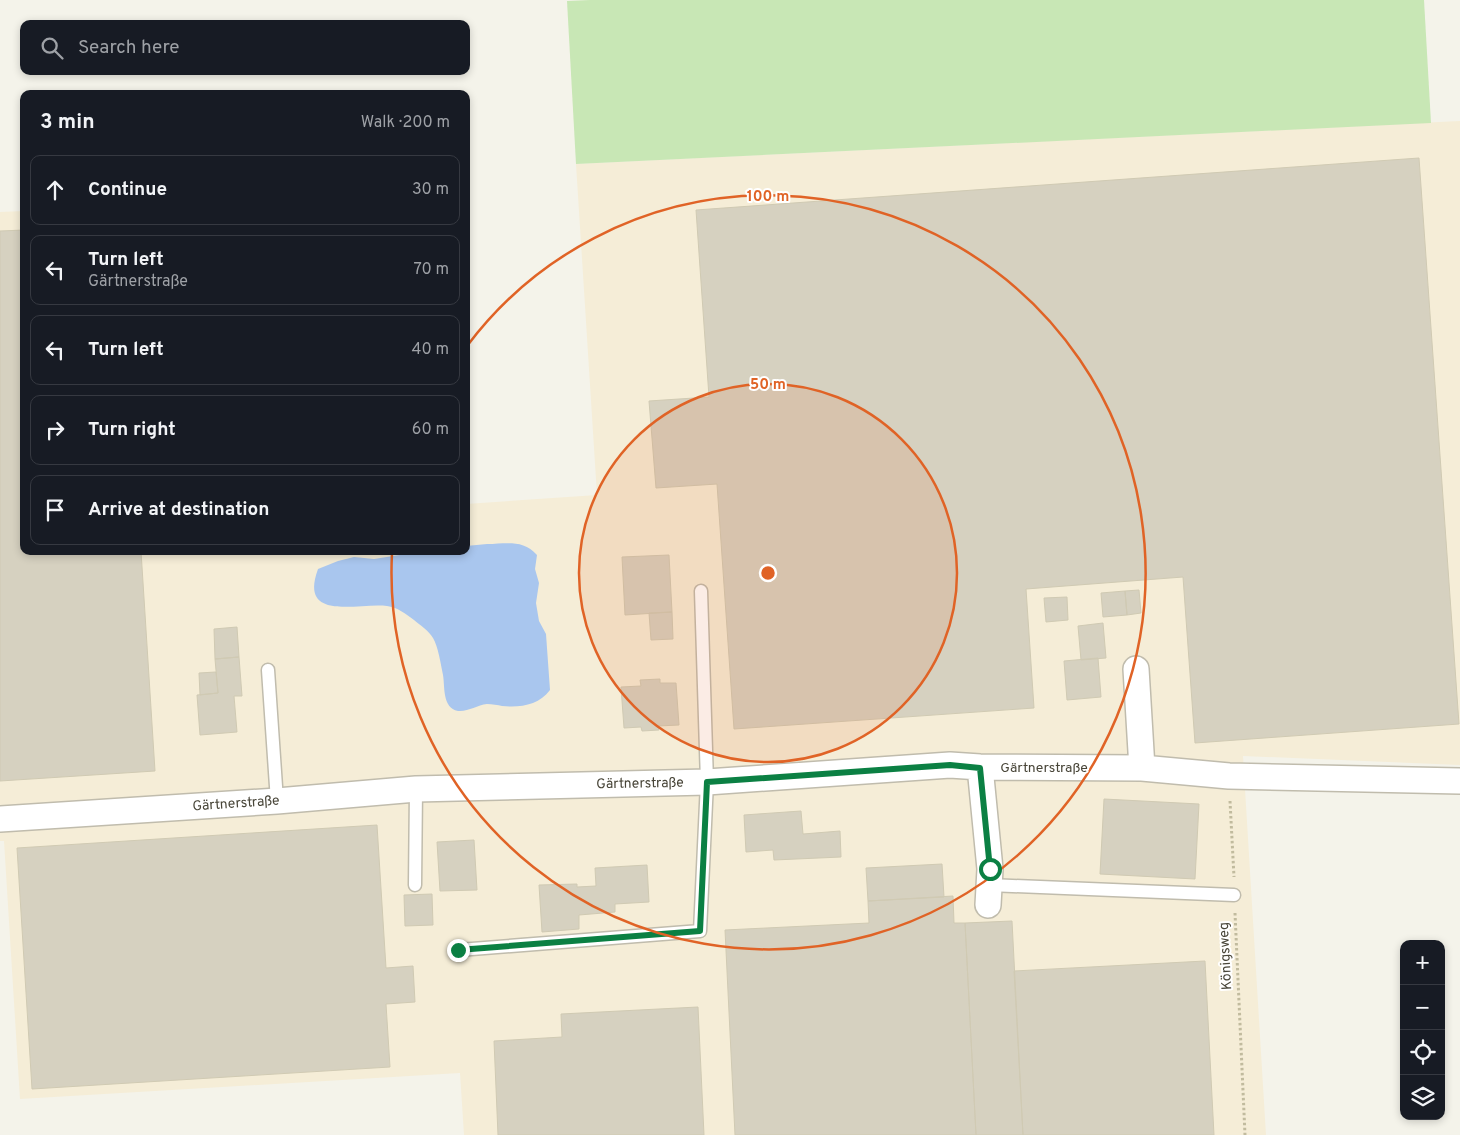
<!DOCTYPE html>
<html lang="en">
<head>
<meta charset="utf-8">
<style>
  :root { --surface:#171b24; --page:#20242c; --text:#f1f3f6; --muted:#9ea1a6; --line:#363941 }
  body { margin:0; font-family:Overpass,sans-serif; background:var(--page); color:var(--text) }
  .controls { position:absolute; right:15px; bottom:15px; display:grid; overflow:hidden; border-radius:10px; box-shadow:0 2px 8px #0003 }
  .controls button { width:45px; height:45px; display:grid; place-items:center; padding:0; border:0; border-bottom:1px solid var(--line); background:var(--surface); color:var(--text); font:25px sans-serif }
  .stop { position:absolute; width:15px; height:15px; margin:-11px; border:4px solid #0b8043; border-radius:50%; background:#fff }
  .stop.end { background:#0b8043; border-color:#fff; box-shadow:0 1px 5px #0008 }
  .list { margin:0; padding:0; list-style:none }
  h2 { display:flex; justify-content:space-between; align-items:center; height:65px; margin:0; padding:0 20px; font-size:21px }
  h2 small { font-size:16px; font-weight:400; color:var(--muted) }
  .list li { display:grid; grid-template-columns:32px 1fr auto; gap:15px; align-items:center; box-sizing:border-box; height:70px; margin:0 10px 10px; padding:0 10px; border:1px solid var(--line); border-radius:10px }
  .list b { display:block; font-size:19px; white-space:nowrap }
  .list p { margin:0; font-size:16px; white-space:nowrap; color:var(--muted) }
  .list em { font-size:16px; font-style:normal; color:var(--muted) }
  .icon { flex:none; width:28px; height:28px; fill:none; stroke:currentColor; stroke-width:2; stroke-linecap:round; stroke-linejoin:round }
  .map { position:relative; flex:none; width:1460px; height:1135px; overflow:hidden }
  .search { position:absolute; background:var(--surface); box-shadow:0 2px 8px #0003; left:20px; top:20px; width:450px; height:55px; display:flex; align-items:center; gap:12px; box-sizing:border-box; padding:0 18px; border-radius:10px; color:var(--muted); font-size:19px }
  .panel { position:absolute; background:var(--surface); box-shadow:0 2px 8px #0003; left:20px; top:90px; width:450px; height:465px; border-radius:10px }
  .map>svg:first-child { display:block }
</style>
</head>
<body>
<div class="map">
<svg width="1460" height="1135" viewBox="0 0 1460 1135">
  <rect width="100%" height="100%" fill="#f4f3ea"/>
  <path fill="#f5edd7" d="M1460 121V765L1243 756 1266 1135H464L460 1073 20 1099 4 841H0V212L24 211V551H466V504L597 495 576 164Z"/>
  <path fill="#c8e7b5" d="M590 0H1424L1431 123 576 164 567 1Z"/>
  <path fill="#a9c6ee" d="M487 544C506 544 523 539 537 555L535 569 539 583 536 603 539 621 546 634 550 690C539 705 520 708 502 706 498 705 492 704 487 704 477 705 468 712 458 711 442 708 445 686 443 675 441 665 438 646 433 638 429 631 420 625 414 620 406 614 397 607 387 606 360 602 298 623 318 569L338 561 354 557 374 559 425 551H466V546Z"/>
  <path fill="#d6d1c0" stroke="#d0cab3" d="M1419 158 1459 724 1195 743 1183 577 1026 589 1034 708 734 729 717 484 656 488 649 401 709 397 696 210Z
    M24 230V551H141L155 771 0 781V231Z
    M669 555 672 612 625 615 622 557Z
    M1139 590 1141 613 1127 615 1125 591Z
    M1125 591 1127 615 1103 617 1101 593Z
    M1067 597 1068 620 1046 622 1044 598Z
    M672 612 673 639 651 640 649 613Z
    M1103 623 1106 658 1081 660 1078 626Z
    M237 627 239 657 215 659 214 629Z
    M239 657 242 696H234L237 732 200 735 197 695 218 693 215 659Z
    M1098 658 1101 697 1067 700 1064 661Z
    M216 672 218 693 200 695 199 673Z
    M660 679V683H676L679 725 658 726 659 730 642 731 641 727 624 728 621 687 641 686 640 680Z
    M1104 799 1199 804 1195 879 1100 874Z
    M801 811 803 834 840 831 841 857 774 860 773 850 746 852 744 815Z
    M377 825 386 968 413 966 415 1002 386 1004 390 1067 32 1089 17 848Z
    M474 840 477 890 440 891 437 842Z
    M942 864 944 897 868 901 866 868Z
    M647 865 649 902 615 904V912L579 915V929L542 932 539 885 577 884V887L596 886 595 868Z
    M432 894 433 925 405 926 404 895Z
    M953 896 954 923H965L976 1135H735L725 930 869 923 868 901Z
    M1012 921 1023 1135H976L965 923Z
    M1205 961 1214 1135H1023L1014 971Z
    M698 1007 704 1135H498L494 1041 562 1037 561 1014Z"/>
  <g fill="none" stroke-linecap="round" stroke-linejoin="round">
    <defs>
      <path id="service" d="M268 670 277 801
        M415 885 416 789
        M989 885 1234 895
        M459 950 700 931 707 782 701 591"/>
      <path id="minor" d="M1136 669 1142 768
        M980 767 990 869 988 905
        M0 819 277 801 416 789 707 782 950 765 980 767 1142 768 1229 776 1460 781"/>
    </defs>
    <use href="#service" stroke="#c0bcad" stroke-width="15"/>
    <use href="#minor" stroke="#c0bcad" stroke-width="28"/>
    <path stroke="#c1bb9e" stroke-width="3" stroke-dasharray="2.5 2.5" stroke-linecap="butt" d="M1230 801 1234 877
      M1235 913 1245 1135"/>
    <use href="#service" stroke="#fff" stroke-width="12"/>
    <use href="#minor" stroke="#fff" stroke-width="25"/>
  </g>
  <g fill="none" stroke-linecap="round" stroke-linejoin="round">
    <path stroke="#0b8043" stroke-width="6" d="M458 950 700 931 707 782 950 765 980 768 990 869"/>
  </g>
  <circle cx="768" cy="573" r="189" fill="#e06326" fill-opacity=".12"/>
  <g fill="none" stroke="#e06326" stroke-width="2.5">
    <circle cx="768" cy="573" r="189"/>
    <path d="M467 346A377 377 0 1 1 392 553"/>
  </g>
  <g text-anchor="middle" dominant-baseline="central" stroke-width="4" stroke-linejoin="round" paint-order="stroke">
    <g font-size="14" fill="#484538" stroke="#fff">
      <text x="1044" y="768">Gärtnerstraße</text>
      <text transform="translate(640 784) rotate(-1)">Gärtnerstraße</text>
      <text transform="translate(236 804) rotate(-4)">Gärtnerstraße</text>
      <text transform="translate(1226 956) rotate(-93)">Königsweg</text>
    </g>
  </g>
  <circle cx="768" cy="573" r="8" fill="#e06326" stroke="#fff" stroke-width="2.5"/>
  <g font-size="15" text-anchor="middle" font-weight="bold" fill="#e06326" stroke="#fff" stroke-width="4" stroke-linejoin="round" paint-order="stroke">
    <text x="768" y="201">100 m</text>
    <text x="768" y="389">50 m</text>
  </g>
</svg>
<div class="controls">
<button>+</button>
<button>−</button>
<button><svg class="icon" aria-label="locate" viewBox="0 0 24 24"><circle cx="12" cy="12" r="6"/><path d="M12 2v4M12 18v4M2 12h4M18 12h4"/></svg></button>
<button><svg class="icon" aria-label="layers" viewBox="0 0 24 24"><path d="M12 4l9 5-9 5-9-5zM3 14l9 5 9-5"/></svg></button>
</div>
<div class="stop" style="left:990px;top:869px"></div>
<div class="stop end" style="left:458px;top:950px"></div>
<div class="search"><svg class="icon" aria-label="search" viewBox="0 0 24 24"><circle cx="10" cy="10" r="6"/><path d="M15 15l6 6"/></svg>Search here</div>
<section class="panel">
<h2>3 min<small>Walk · 200 m</small></h2>
<ul class="list">
<li><svg class="icon" aria-label="ahead" viewBox="0 0 24 24"><path d="M12 20V5M6 11l6-6 6 6"/></svg><div><b>Continue</b></div><em>30 m</em></li>
<li><svg class="icon" aria-label="left" viewBox="0 0 24 24"><path d="M17 20v-9H6M10 6l-5 5 5 5"/></svg><div><b>Turn left</b><p>Gärtnerstraße</p></div><em>70 m</em></li>
<li><svg class="icon" aria-label="left" viewBox="0 0 24 24"><path d="M17 20v-9H6M10 6l-5 5 5 5"/></svg><div><b>Turn left</b></div><em>40 m</em></li>
<li><svg class="icon" aria-label="right" viewBox="0 0 24 24"><path d="M7 20v-9h11M14 6l5 5-5 5"/></svg><div><b>Turn right</b></div><em>60 m</em></li>
<li><svg class="icon" aria-label="arrive" viewBox="0 0 24 24"><path d="M6 21V4h12l-3 4 3 4H6"/></svg><div><b>Arrive at destination</b></div></li>
</ul>
</section>
</div>
</body>
</html>
